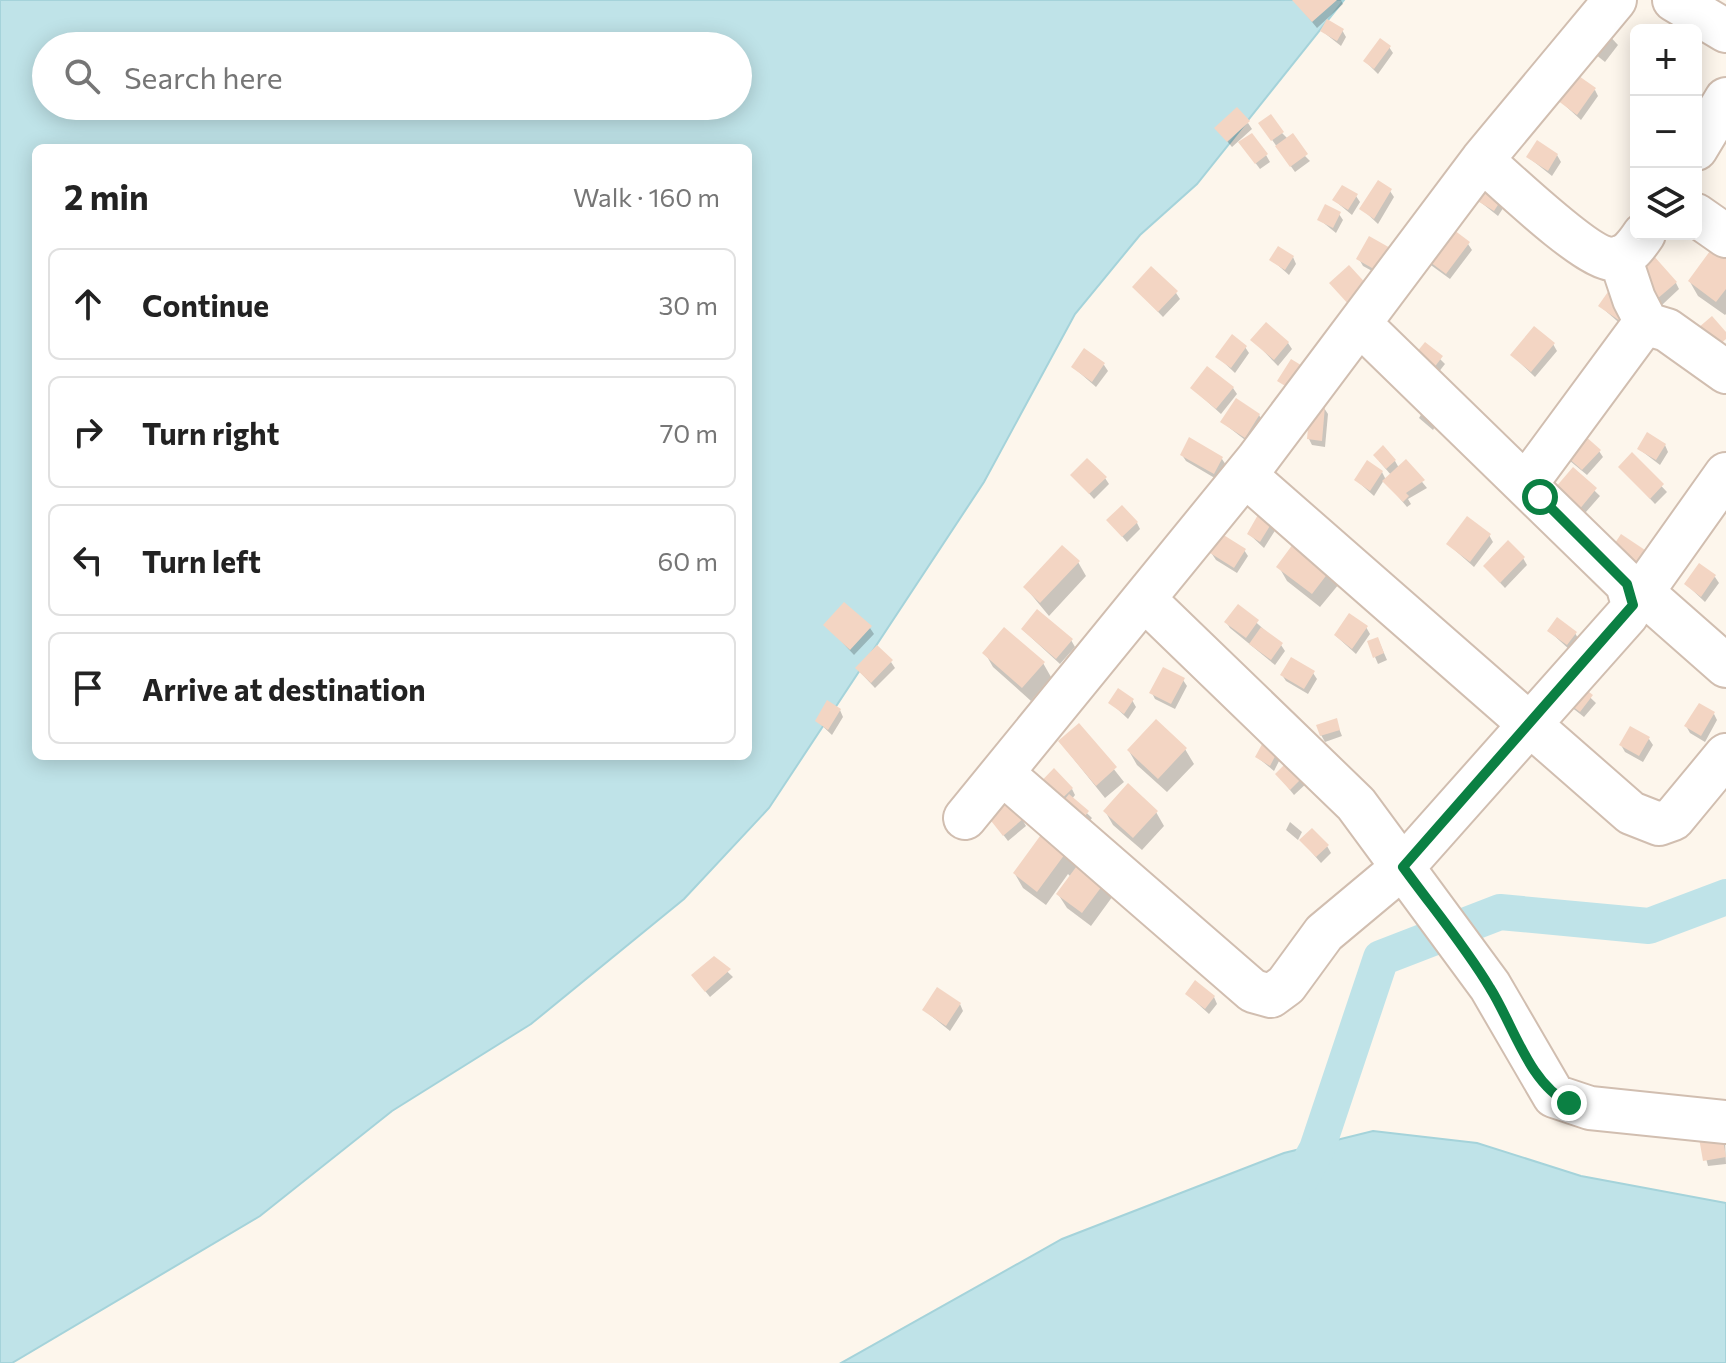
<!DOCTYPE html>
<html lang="en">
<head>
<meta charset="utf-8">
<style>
  :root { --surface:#fff; --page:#f2f2f2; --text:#222; --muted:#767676; --line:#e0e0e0 }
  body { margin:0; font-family:Commissioner,sans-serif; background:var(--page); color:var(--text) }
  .controls { position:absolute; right:24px; top:24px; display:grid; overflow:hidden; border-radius:12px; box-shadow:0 4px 20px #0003 }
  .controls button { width:72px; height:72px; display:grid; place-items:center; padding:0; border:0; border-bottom:2px solid var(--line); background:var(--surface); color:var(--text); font:40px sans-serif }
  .stop { position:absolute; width:24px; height:24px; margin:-18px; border:6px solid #0b8043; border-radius:50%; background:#fff }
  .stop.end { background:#0b8043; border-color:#fff; box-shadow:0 2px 8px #0008 }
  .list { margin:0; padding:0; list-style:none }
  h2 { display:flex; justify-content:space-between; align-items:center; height:104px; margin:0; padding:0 32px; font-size:34px }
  h2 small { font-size:26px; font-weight:400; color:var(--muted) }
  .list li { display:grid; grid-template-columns:52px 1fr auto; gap:24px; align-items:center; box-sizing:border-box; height:112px; margin:0 16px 16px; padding:0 16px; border:2px solid var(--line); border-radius:12px }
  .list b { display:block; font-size:30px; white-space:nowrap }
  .list em { font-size:26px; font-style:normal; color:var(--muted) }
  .icon { flex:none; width:44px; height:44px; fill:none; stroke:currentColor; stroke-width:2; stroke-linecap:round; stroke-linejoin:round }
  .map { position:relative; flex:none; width:1726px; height:1363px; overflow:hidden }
  .search { position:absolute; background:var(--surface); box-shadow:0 4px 20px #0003; left:32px; top:32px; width:720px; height:88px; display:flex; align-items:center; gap:20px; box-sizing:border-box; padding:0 28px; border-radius:44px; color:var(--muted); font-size:30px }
  .panel { position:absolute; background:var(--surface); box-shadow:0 4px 20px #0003; left:32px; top:144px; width:720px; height:616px; border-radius:12px }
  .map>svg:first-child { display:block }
</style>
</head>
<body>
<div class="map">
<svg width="1726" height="1363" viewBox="0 0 1726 1363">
  <rect width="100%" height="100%" fill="#fdf6ec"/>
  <path fill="#bfe3e8" stroke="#a5d3da" stroke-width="2" fill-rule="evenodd" d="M0 0H1344L1197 184 1140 235 1075 314 984 482 769 808 684 899 531 1024 392 1111 260 1216 12 1363H0ZM46 46H738V106H46ZM36 148H748V756H36Z
    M1373 1131 1477 1143 1581 1176 1726 1203V1363H841L1062 1239 1284 1153Z"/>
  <path fill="#0003" d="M1294 0H1341L1343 4 1317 28Z
    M1342 30 1346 37 1341 46 1322 31Z
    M1605 31 1618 45 1605 62 1595 54Z
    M1389 47 1393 53 1378 74 1365 61Z
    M1595 90 1598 96 1581 120 1559 100Z
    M1248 123 1252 129 1232 147 1221 134Z
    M1265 130 1282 133 1310 161 1295 172Z
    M1245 149 1266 155 1270 162 1260 169Z
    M1557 155 1561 162 1552 176 1528 157Z
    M1390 191 1394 197 1378 224 1362 209Z
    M1356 196 1360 202 1352 215 1334 200Z
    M1474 197 1509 199 1498 216Z
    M1339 214 1343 220 1336 233 1320 220Z
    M1468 244 1472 250 1450 279 1428 263Z
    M1726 248V314L1725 315 1698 296 1690 282Z
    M1391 251 1383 277 1363 266 1359 259Z
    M1293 257 1296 264 1289 275 1272 260Z
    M1639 280 1676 283 1679 289 1662 305Z
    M1134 287 1176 293 1180 299 1163 317Z
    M1600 306 1634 312 1624 327Z
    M1253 340 1288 343 1292 349 1278 366Z
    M1425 344 1445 364 1434 378Z
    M1553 344 1557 351 1535 377 1512 355Z
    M1245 347 1249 353 1235 373 1218 357Z
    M1104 365 1108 371 1096 387 1073 367Z
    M1192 388H1233L1237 394 1221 414Z
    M1427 405 1441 417 1433 430 1419 418Z
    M1324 408 1328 414 1325 447 1312 445 1309 439Z
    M1259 415 1263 422 1249 443 1222 422Z
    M1665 445 1668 452 1660 465 1639 449Z
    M1599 451 1603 457 1587 475 1564 456Z
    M1182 455 1222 459 1226 465 1218 480 1186 461Z
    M1632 455 1667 492 1655 504 1620 467Z
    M1379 461H1395L1399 468 1406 462 1427 488 1408 499 1411 504 1407 507 1384 480 1374 496 1356 480 1382 472 1386 480 1391 475Z
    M1573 470 1600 496 1578 521Z
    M1073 476 1105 478 1109 484 1094 499Z
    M1260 515 1276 529 1264 548 1249 534Z
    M1109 521 1137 523 1140 529 1127 542Z
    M1489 535 1493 542 1474 567 1449 545Z
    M1244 550 1248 556 1237 573 1216 560 1212 554Z
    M1523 558 1527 565 1505 588 1485 567Z
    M1078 562 1086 576 1049 616 1025 587Z
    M1279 567 1330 569 1339 584 1320 607 1287 581Z
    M1715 577 1719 583 1705 602 1686 584Z
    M1238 606 1281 645 1285 651 1275 665 1230 628 1226 622Z
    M826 625 870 628 874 634 854 655Z
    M1366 627 1370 634 1356 654 1336 636Z
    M1023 630 1071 640 1075 647 1060 664Z
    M1549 631 1575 633 1579 640 1571 651Z
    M1378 639 1387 660 1378 664 1375 657Z
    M985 653 1043 663 1051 677 1031 701 993 667Z
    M891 662 895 668 875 688 857 669Z
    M1313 673 1317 679 1308 694 1286 681 1282 675Z
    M1183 680 1187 686 1175 709 1155 699 1152 693Z
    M1574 682 1596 703 1584 717 1566 703Z
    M1132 700 1136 707 1128 719 1111 703Z
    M840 710 843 717 832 735 817 721Z
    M1714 714 1717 720 1705 742 1690 733 1686 726Z
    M1336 721 1342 736 1325 742 1321 735Z
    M1079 725 1124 782 1105 798 1060 742Z
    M1649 739 1653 745 1643 762 1625 752 1621 745Z
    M1185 749 1194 764 1167 792 1137 765 1129 751Z
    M1283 753 1274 771 1257 757Z
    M1291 761 1308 782 1294 795 1277 774Z
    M1072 789 1075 795 1072 799 1092 818 1077 837 1037 798Z
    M1105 811 1156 812 1164 826 1142 850 1113 825Z
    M1022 819 1026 826 1008 841 995 824Z
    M1290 822 1302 832 1298 840 1286 830Z
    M1052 824 1118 889 1091 926 1067 908 1058 894 1071 877 1068 874 1046 905 1023 888 1015 874Z
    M1301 840 1327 846 1331 853 1321 863Z
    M714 959 733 977 710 997 697 981Z
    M1187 994 1214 997 1217 1004 1209 1014Z
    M960 1004 963 1011 950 1031 924 1010Z
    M1701 1139 1725 1142 1726 1164 1708 1166Z"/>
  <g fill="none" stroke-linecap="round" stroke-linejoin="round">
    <path stroke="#bfe3e8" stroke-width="36" d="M1297 1186 1317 1149 1381 958 1500 912 1649 926 1726 897"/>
  </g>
  <path fill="#f3d5c3" d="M1292 0H1337L1312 22Z
    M1327 19 1344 29 1337 41 1320 31Z
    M1380 38 1391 46 1374 69 1363 61Z
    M1576 74 1596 88 1577 115 1557 100Z
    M1237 107 1250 121 1227 142 1214 128Z
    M1271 114 1284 132 1271 141 1258 123Z
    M1252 133 1268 154 1255 164 1238 142Z
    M1293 133 1308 154 1290 167 1275 146Z
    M1537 140 1558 154 1548 171 1526 157Z
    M1484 177 1507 191 1494 211 1471 197Z
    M1378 180 1392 189 1374 219 1359 209Z
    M1342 185 1358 194 1348 210 1332 200Z
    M1325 204 1341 212 1333 228 1317 220Z
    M1446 224 1470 242 1446 274 1422 256Z
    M1369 236 1392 249 1379 272 1356 259Z
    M1718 240 1726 246V289L1716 302 1688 281Z
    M1278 246 1294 256 1285 270 1269 260Z
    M1653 255 1677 282 1657 299 1633 273Z
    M1349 265 1370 288 1350 306 1329 283Z
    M1151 266 1178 291 1158 312 1132 287Z
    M1610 289 1631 304 1620 321 1598 306Z
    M1712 316 1726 332V339L1709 354 1691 334Z
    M1266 322 1289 342 1274 360 1250 340Z
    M1534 326 1555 343 1531 372 1510 355Z
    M1232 334 1247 346 1231 368 1215 357Z
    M1425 342 1443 356 1430 373 1412 358Z
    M1084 348 1105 363 1092 382 1071 367Z
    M1291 359 1309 370 1295 392 1277 381Z
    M1207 366 1234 387 1216 409 1190 388Z
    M1236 398 1260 414 1245 438 1220 422Z
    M1310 404 1325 406 1322 441 1307 439Z
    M1576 428 1601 450 1582 470 1558 449Z
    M1647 432 1666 444 1656 460 1637 449Z
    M1189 437 1223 457 1214 474 1180 455Z
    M1383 445 1396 460 1386 469 1373 455Z
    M1632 452 1664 484 1650 499 1618 467Z
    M1087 458 1107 477 1089 494 1070 475Z
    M1406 459 1425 480 1406 493 1409 496 1403 502 1382 481Z
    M1367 460 1383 471 1370 491 1354 480Z
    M1573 467 1597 488 1574 516 1549 495Z
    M1122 505 1138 522 1122 537 1106 520Z
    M1259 513 1273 521 1260 542 1247 534Z
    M1467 516 1491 534 1470 562 1446 544Z
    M1222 534 1246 549 1234 568 1210 553Z
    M1621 534 1645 550 1633 568 1609 552Z
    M1296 540 1332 568 1312 594 1276 567Z
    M1508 540 1525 557 1500 583 1483 566Z
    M1062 545 1080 561 1040 603 1023 587Z
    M1699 563 1716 575 1701 597 1684 584Z
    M844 602 872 626 850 650 823 625Z
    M1238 604 1259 620 1246 638 1224 622Z
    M1037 609 1073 639 1056 659 1021 629Z
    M1349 613 1368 626 1352 649 1334 635Z
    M1557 617 1577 632 1567 645 1547 631Z
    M1004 627 1045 662 1022 688 982 653Z
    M1261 627 1283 643 1271 660 1249 644Z
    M1378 637 1384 653 1373 658 1367 641Z
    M877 645 893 660 871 683 855 668Z
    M1291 657 1315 671 1304 689 1280 675Z
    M1163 667 1185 678 1171 704 1149 693Z
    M1573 680 1593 695 1580 712 1560 697Z
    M1118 688 1134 699 1124 714 1108 703Z
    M827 700 841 709 828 730 815 721Z
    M1699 703 1715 712 1701 736 1684 726Z
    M1337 718 1340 730 1320 736 1316 725Z
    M1156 719 1187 748 1158 779 1127 750Z
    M1079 723 1117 767 1096 786 1058 741Z
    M1630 726 1650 737 1639 756 1619 745Z
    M1266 737 1281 745 1270 766 1255 757Z
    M1291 758 1306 774 1290 790 1275 774Z
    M1054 768 1073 788 1050 810 1031 792Z
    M1128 783 1158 811 1133 838 1103 811Z
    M1069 794 1089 811 1072 832 1052 815Z
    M1009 801 1024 818 1003 836 988 817Z
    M1051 821 1076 839 1037 892 1013 873Z
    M1312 828 1329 845 1316 857 1299 840Z
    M1085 855 1111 874 1082 913 1056 894Z
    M714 956 731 969 705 992 691 975Z
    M1195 980 1215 996 1205 1009 1185 994Z
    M937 987 961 1003 946 1026 922 1010Z
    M1722 1134 1726 1157 1703 1161 1699 1138Z"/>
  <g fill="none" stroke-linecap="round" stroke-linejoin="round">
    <defs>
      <path id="minor" d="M1674 0 1726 31
        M1696 149 1726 99
        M1482 160C1505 180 1585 257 1611 259 1627 259 1636 246 1644 234
        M1696 215 1726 236
        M1620 257 1634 299 1647 324
        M1245 475 1631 813 1659 824 1673 819 1726 755
        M1526 484 1641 328 1647 324 1667 330 1726 372
        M1642 592 1726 666
        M1145 600 1356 804 1490 986 1554 1096 1590 1108 1726 1122
        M1633 605 1726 474
        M1002 773 1253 991 1271 996 1286 985 1324 933 1403 867 1627 615 1633 605 1627 584 1360 324
        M965 818 1257 460 1482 160 1615 0"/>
    </defs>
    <use href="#minor" stroke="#d1beb0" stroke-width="46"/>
    <use href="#minor" stroke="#fff" stroke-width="42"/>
  </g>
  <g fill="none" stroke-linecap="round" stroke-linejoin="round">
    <path stroke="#0b8043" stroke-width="10" d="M1540 497 1627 584 1633 605 1403 867C1432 907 1465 946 1490 988 1513 1024 1529 1084 1569 1103"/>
  </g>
</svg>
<div class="controls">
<button>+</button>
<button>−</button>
<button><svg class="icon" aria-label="layers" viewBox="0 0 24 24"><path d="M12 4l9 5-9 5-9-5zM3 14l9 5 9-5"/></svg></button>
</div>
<div class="stop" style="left:1540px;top:497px"></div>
<div class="stop end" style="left:1569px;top:1103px"></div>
<div class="search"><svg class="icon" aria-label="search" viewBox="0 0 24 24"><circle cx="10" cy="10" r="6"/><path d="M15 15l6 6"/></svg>Search here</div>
<section class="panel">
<h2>2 min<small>Walk · 160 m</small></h2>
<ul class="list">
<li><svg class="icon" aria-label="ahead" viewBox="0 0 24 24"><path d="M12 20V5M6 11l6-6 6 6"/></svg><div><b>Continue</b></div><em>30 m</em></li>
<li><svg class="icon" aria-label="right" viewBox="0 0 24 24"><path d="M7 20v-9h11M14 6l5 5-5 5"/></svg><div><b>Turn right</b></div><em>70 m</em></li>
<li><svg class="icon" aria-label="left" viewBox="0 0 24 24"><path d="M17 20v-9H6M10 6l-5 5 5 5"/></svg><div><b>Turn left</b></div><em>60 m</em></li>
<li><svg class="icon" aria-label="arrive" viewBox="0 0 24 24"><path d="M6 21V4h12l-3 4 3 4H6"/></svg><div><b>Arrive at destination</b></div></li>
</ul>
</section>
</div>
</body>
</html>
